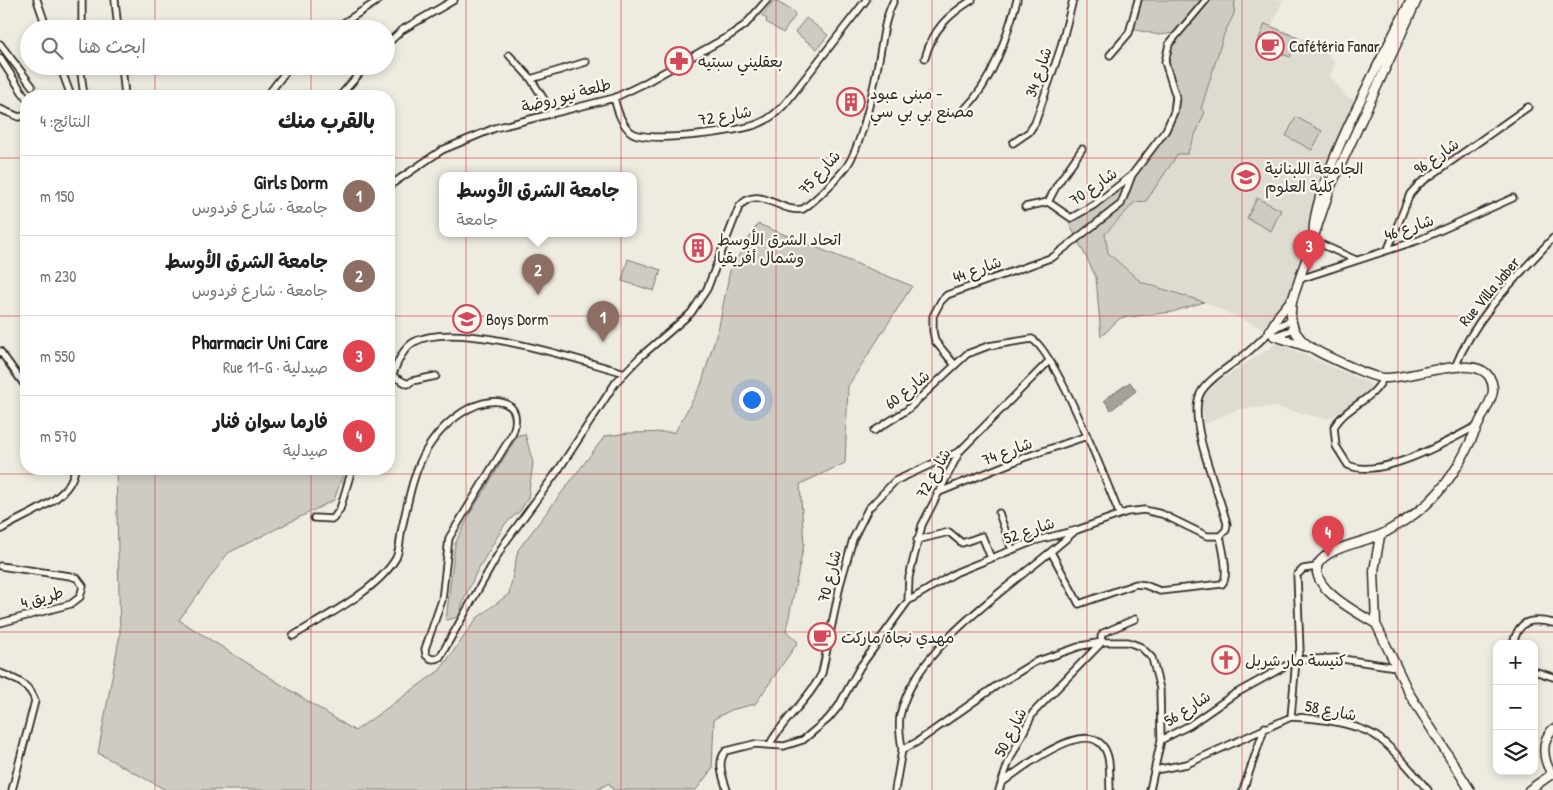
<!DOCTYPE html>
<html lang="ar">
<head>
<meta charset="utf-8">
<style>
  :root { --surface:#fff; --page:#f2f2f2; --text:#222; --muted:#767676; --line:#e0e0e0; --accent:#d1495b }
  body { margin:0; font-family:"Patrick Hand","Playpen Sans Arabic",sans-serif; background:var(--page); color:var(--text); direction:rtl }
  .controls { position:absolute; right:15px; bottom:15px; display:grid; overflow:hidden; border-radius:10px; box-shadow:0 2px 8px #0003 }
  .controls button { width:45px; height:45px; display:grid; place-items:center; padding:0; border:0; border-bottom:1px solid var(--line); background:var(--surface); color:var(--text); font:25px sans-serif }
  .you { position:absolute; left:751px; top:399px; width:18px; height:18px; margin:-12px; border:4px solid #fff; border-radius:50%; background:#1a73e8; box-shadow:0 0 0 8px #1a73e833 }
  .badge { display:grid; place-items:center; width:32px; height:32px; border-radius:50%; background:var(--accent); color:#fff; font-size:16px; font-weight:700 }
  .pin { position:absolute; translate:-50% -41px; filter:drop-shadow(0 1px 2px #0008) }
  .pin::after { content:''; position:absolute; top:26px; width:18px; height:15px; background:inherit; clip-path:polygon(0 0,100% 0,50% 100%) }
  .popup { position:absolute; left:439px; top:172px; width:198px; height:65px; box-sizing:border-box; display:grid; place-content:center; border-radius:10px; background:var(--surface); filter:drop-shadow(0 1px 4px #0005); font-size:16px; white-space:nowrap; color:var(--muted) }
  .popup b { font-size:19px; color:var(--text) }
  .popup::after { content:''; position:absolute; left:50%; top:100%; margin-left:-10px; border:10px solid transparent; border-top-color:var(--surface) }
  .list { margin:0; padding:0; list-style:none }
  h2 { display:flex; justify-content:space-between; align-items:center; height:65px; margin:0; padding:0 20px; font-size:21px }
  h2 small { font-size:16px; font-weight:400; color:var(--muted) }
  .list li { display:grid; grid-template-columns:32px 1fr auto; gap:15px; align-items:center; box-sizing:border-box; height:80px; padding:0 20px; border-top:1px solid var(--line) }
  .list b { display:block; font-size:19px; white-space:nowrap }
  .list p { margin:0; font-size:16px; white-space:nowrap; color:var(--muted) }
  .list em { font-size:16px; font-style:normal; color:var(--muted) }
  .icon { flex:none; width:28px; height:28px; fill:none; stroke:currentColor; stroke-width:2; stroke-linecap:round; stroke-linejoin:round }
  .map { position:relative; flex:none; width:1553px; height:790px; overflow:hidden; direction:ltr }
  .search { position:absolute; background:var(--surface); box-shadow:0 2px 8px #0003; left:20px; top:20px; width:375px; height:55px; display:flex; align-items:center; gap:12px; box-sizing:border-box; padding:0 18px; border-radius:28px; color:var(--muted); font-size:19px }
  .panel { position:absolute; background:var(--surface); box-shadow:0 2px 8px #0003; left:20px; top:90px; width:375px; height:385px; border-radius:20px; direction:rtl }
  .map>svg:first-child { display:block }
</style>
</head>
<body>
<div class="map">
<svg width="1553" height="790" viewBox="0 0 1553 790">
  <rect width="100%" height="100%" fill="#eeebe0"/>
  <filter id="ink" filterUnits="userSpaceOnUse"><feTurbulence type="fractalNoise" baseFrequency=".02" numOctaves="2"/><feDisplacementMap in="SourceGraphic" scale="10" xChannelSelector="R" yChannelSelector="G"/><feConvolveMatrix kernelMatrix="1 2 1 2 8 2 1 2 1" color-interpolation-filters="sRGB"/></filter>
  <g filter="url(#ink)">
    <path fill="#dedbd1" d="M1235 0H1283L1272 25 1304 39 1328 54 1335 64 1330 76 1346 96 1360 103 1313 224 1293 298 1262 328 1204 302 1141 282 1108 253 1105 234 1135 202 1146 200 1205 112 1201 110 1224 34 1234 14Z
      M1277 343 1371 384 1362 400 1327 419 1274 407 1238 409 1205 424 1202 407 1204 395 1218 382Z"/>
    <path fill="#cecbc2" stroke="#7c7b76" d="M774 0 794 12 795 16 783 33 766 22 767 19 762 16Z
      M1137 0H1204L1174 33 1159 35 1132 29Z
      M1211 0H1235L1234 14 1224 34 1201 109 1205 112 1187 154H1178L1146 201 1135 202 1105 234 1108 253 1141 282 1204 302 1172 312 1120 318 1101 337 1096 277 1069 223 1134 177 1170 123 1172 90 1162 65 1171 45Z
      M806 18 828 35 817 49 795 32Z
      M1265 24 1298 38 1290 57 1257 44Z
      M1296 117 1322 131 1312 150 1286 136Z
      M1257 198 1281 210 1271 231 1247 218Z
      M758 224 912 286 848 386 845 463 800 484 804 544 786 631 798 642 755 704 731 710 714 719 712 769 696 790H613L609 783 597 790H166L98 753 120 634 116 469H345L334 500 228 553 179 620 355 731 440 670 477 618 509 594 518 550 605 436 629 433 675 432 701 385 719 326 730 270Z
      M628 259 661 270 654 291 622 281Z
      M525 434 533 463 528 498 520 511 505 524 477 571 464 599 459 617 446 620 455 544 470 514 518 435Z"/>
    <path fill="#a4a29a" stroke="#74726e" d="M1130 382 1136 391 1111 410 1104 400Z"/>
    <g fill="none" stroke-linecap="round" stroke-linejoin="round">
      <defs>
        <path id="minor" d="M37 0 47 29
          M82 0V29
          M115 0 118 29
          M334 29 379 0
          M0 44 32 86
          M386 45 402 30 454 0
          M509 55 531 79 552 112
          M1110 55 1129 33 1138 0
          M0 58 26 98
          M925 58C933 29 948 15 972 0
          M60 66 71 96
          M80 66 84 96
          M122 66 125 96
          M531 79 586 62
          M267 96 290 66
          M340 96 366 66
          M614 98C617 109 621 124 631 132 646 144 742 132 760 123 770 119 777 112 785 104L866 0
          M0 109 19 117 26 115
          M964 110C993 81 1006 39 1017 0
          M1013 143 1029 132 1035 123 1060 50 1073 0
          M1082 149 1057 185 1048 202 1071 218 1094 205 1131 176
          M389 186 442 150 495 128 614 98 643 84 729 36 745 25 767 0
          M1025 207 1048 202
          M1312 240 1356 260
          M1388 249 1410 194 1419 184 1528 107
          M1300 279 1419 240 1513 198
          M1274 336 1294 329
          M0 351 26 387
          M955 365 935 341 933 331V316L941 301 947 295 969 287 1053 257 1121 204 1132 175 1166 130 1174 112 1176 97 1165 62 1169 44 1206 0
          M1455 367C1475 316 1516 278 1553 238
          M392 376 408 384 412 381 436 376
          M1383 378C1374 400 1346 406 1334 427L1336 446 1348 465C1379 480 1449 441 1478 425
          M389 384C395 370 400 350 414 342 456 319 579 360 625 373
          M874 431 907 410 967 354 988 346 1032 339C1056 353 1107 483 1119 513
          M937 493 1023 458 1087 436
          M999 513 1012 550
          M314 518 333 519 340 509 352 469
          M0 530C24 514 70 502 75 469
          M1075 531C1023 579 914 644 900 716 898 727 901 739 902 750L917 742 996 686 1035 662 1081 646 1102 642H1128L1141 647 1152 658 1160 689 1161 740 1150 790
          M917 540 949 532 962 543 982 536 991 558
          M1051 552 1079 604 1136 584 1145 585 1160 591 1222 584C1230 576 1222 546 1220 536
          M0 566 70 576 77 578 83 586 80 597 71 604 0 623
          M908 601 909 577 922 525 960 451 1049 361
          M293 636C324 617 378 590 396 558 400 550 400 537 402 528 408 502 413 472 427 449 437 433 452 418 468 409 494 395 526 399 512 435L449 538 442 600 425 649 426 655C431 660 434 660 440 657L504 544 559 469 616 382 640 357 691 313 707 289 739 207C758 183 780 214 803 209 816 200 837 179 847 166 862 144 874 86 879 59 883 39 884 19 894 0
          M1102 642 1101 637 1103 633 1135 619
          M1513 644C1519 619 1531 618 1553 623
          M1534 671 1553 677
          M0 673C15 679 30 684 35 701L12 790
          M1291 717 1296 660 1300 650 1297 575 1303 569 1316 567
          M1161 740 1190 725 1233 695 1296 660 1336 658 1396 667
          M770 744C784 718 809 700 822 673L840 585 853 539 868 509 895 481 960 451
          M1155 770 1187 764 1291 717C1316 718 1360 723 1380 739 1398 753 1413 773 1428 790
          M1003 782C1020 769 1082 721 1102 745 1112 756 1109 776 1110 790
          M727 790C723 777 716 762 726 751L754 744 784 746 803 740 828 719 838 707 860 667 908 601 957 572 1034 541 1077 530 1127 512 1144 510 1162 514 1207 536H1220L1226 530 1227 524C1220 494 1187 423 1200 394 1206 381 1231 365 1243 356 1259 344 1271 326 1291 321
          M895 790 902 750
          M999 790 1009 761 1033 713 1102 642
          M1243 790 1265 727"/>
        <path id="tertiary" d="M1314 235C1308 191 1389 45 1411 0
          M1270 330 1279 315 1292 299
          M1274 336 1308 347
          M1380 536 1374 571 1376 624 1409 693 1470 790
          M1376 624C1358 613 1309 588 1318 564 1330 545 1367 543 1386 532 1402 522 1419 513 1432 499 1456 475 1467 449 1481 419 1485 411 1492 400 1493 391 1493 384 1491 378 1487 374 1470 355 1408 379 1384 378 1370 377 1357 369 1344 364 1314 350 1282 339 1293 298L1331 186 1417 0
          M1553 729C1540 741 1543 762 1553 775
          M1529 790 1552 774"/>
      </defs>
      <use href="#minor" stroke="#2b2b2b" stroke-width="9"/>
      <use href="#tertiary" stroke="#2b2b2b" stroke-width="11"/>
      <use href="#minor" stroke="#fbf7ec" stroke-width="5.5"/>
      <use href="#tertiary" stroke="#fbf7ec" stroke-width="8"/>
    </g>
  </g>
  <path fill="none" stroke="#d62828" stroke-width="1" stroke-opacity="0.55" d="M155 0V29M311 0V29M466 0V790M621 0V790M776 0V790M932 0V790M1087 0V790M1242 0V790M1398 0V790M155 66V96M311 66V96M0 158H26M389 158H1553M0 316H26M389 316H1553M155 469V790M311 469V790M0 474H1553M0 632H1553"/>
  <defs>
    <symbol id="cafe-ring" viewBox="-11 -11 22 22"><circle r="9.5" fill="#fbf7ec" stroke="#d1495b" stroke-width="1.5"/><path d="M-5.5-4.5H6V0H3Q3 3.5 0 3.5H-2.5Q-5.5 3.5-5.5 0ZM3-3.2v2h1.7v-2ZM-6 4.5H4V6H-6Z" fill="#d1495b"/></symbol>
    <symbol id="pharmacy-ring" viewBox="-11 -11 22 22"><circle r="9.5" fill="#fbf7ec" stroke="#d1495b" stroke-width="1.5"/><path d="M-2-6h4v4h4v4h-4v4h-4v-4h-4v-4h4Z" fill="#d1495b"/></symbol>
    <symbol id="building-ring" viewBox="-11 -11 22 22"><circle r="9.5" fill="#fbf7ec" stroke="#d1495b" stroke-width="1.5"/><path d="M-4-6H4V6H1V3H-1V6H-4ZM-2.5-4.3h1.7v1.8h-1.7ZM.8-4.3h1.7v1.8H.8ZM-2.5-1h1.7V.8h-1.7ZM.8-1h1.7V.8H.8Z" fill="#d1495b"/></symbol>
    <symbol id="university-ring" viewBox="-11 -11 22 22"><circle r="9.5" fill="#fbf7ec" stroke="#d1495b" stroke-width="1.5"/><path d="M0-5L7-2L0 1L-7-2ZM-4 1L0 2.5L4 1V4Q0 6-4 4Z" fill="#d1495b"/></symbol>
    <symbol id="church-ring" viewBox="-11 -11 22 22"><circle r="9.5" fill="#fbf7ec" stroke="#d1495b" stroke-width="1.5"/><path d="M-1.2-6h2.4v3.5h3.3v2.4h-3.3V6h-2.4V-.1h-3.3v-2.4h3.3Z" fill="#d1495b"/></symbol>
  </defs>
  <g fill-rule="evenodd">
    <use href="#cafe-ring" x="1254" y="30" width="32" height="32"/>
    <use href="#pharmacy-ring" x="663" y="45" width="32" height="32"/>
    <use href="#building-ring" x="835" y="86" width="32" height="32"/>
    <use href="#university-ring" x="1230" y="161" width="32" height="32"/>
    <use href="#building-ring" x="682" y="232" width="32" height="32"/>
    <use href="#university-ring" x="451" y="303" width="32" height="32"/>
    <use href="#cafe-ring" x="806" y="621" width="32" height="32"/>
    <use href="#church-ring" x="1210" y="644" width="32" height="32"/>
  </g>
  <g text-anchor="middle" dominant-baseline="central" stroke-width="4.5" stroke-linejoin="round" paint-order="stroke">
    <g font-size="16" fill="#2b2b2b" stroke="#fbf7ec" text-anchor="start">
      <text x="1289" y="46">Cafétéria Fanar</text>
      <text x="698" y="61">بعقليني سبتيه</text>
      <text x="870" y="93">مبنى عبود -<tspan x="870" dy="18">مصنع بي بي سي</tspan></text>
      <text x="1265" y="168">الجامعة اللبنانية<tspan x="1265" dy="18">كلّية العلوم</tspan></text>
      <text x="717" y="239">اتحاد الشرق الأوسط<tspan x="717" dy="18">وشمال أفريقيا</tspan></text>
      <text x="486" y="319">Boys Dorm</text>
      <text x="841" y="637">مهدي نجاة ماركت</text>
      <text x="1245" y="660">كنيسة مار شربل</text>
    </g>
    <g font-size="16" fill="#2b2b2b" stroke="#fbf7ec">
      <text transform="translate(1038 72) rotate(-71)">شارع 34</text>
      <text transform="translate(566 95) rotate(-15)">طلعة نيو روضة</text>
      <text transform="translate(725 115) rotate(-10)">شارع 72</text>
      <text transform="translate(1436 156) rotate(-35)">شارع 96</text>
      <text transform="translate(819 172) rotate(-48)">شارع 75</text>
      <text transform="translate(1093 186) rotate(-35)">شارع 70</text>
      <text transform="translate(1409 227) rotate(-19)">شارع 46</text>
      <text transform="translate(977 269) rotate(-20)">شارع 44</text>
      <text transform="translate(1489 291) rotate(-50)">Rue Villa Jaber</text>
      <text transform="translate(907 389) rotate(-39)">شارع 60</text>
      <text transform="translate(1007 451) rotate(-21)">شارع 74</text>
      <text transform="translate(933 473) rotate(-61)">شارع 72</text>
      <text transform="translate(1029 530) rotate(-19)">شارع 52</text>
      <text transform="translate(829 576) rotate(-76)">شارع 70</text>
      <text transform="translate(42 597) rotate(-16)">طريق 4</text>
      <text transform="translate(1187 708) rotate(-33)">شارع 56</text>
      <text transform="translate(1331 710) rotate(11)">شارع 58</text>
      <text transform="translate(1010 732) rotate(-63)">شارع 50</text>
    </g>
  </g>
</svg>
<div class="controls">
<button>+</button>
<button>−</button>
<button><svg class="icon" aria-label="layers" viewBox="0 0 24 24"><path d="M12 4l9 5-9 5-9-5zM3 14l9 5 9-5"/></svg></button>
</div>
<div class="you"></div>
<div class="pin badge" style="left:603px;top:342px;background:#8d6e63">1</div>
<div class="pin badge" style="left:538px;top:295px;background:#8d6e63">2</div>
<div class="popup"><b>جامعة الشرق الأوسط</b>جامعة</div>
<div class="pin badge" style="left:1309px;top:271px;background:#e0444e">3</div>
<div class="pin badge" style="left:1328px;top:557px;background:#e0444e">4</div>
<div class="search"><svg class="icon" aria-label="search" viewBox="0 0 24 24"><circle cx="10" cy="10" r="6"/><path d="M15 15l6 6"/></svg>ابحث هنا</div>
<section class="panel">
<h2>بالقرب منك<small>النتائج: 4</small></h2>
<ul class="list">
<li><span class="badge" style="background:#8d6e63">1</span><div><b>Girls Dorm</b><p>جامعة · شارع فردوس</p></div><em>150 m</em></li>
<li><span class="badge" style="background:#8d6e63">2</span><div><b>جامعة الشرق الأوسط</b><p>جامعة · شارع فردوس</p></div><em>230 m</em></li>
<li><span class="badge" style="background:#e0444e">3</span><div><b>Pharmacir Uni Care</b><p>صيدلية · Rue 11-G</p></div><em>550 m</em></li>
<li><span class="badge" style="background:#e0444e">4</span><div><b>فارما سوان فنار</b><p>صيدلية</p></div><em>570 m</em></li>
</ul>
</section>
</div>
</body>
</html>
